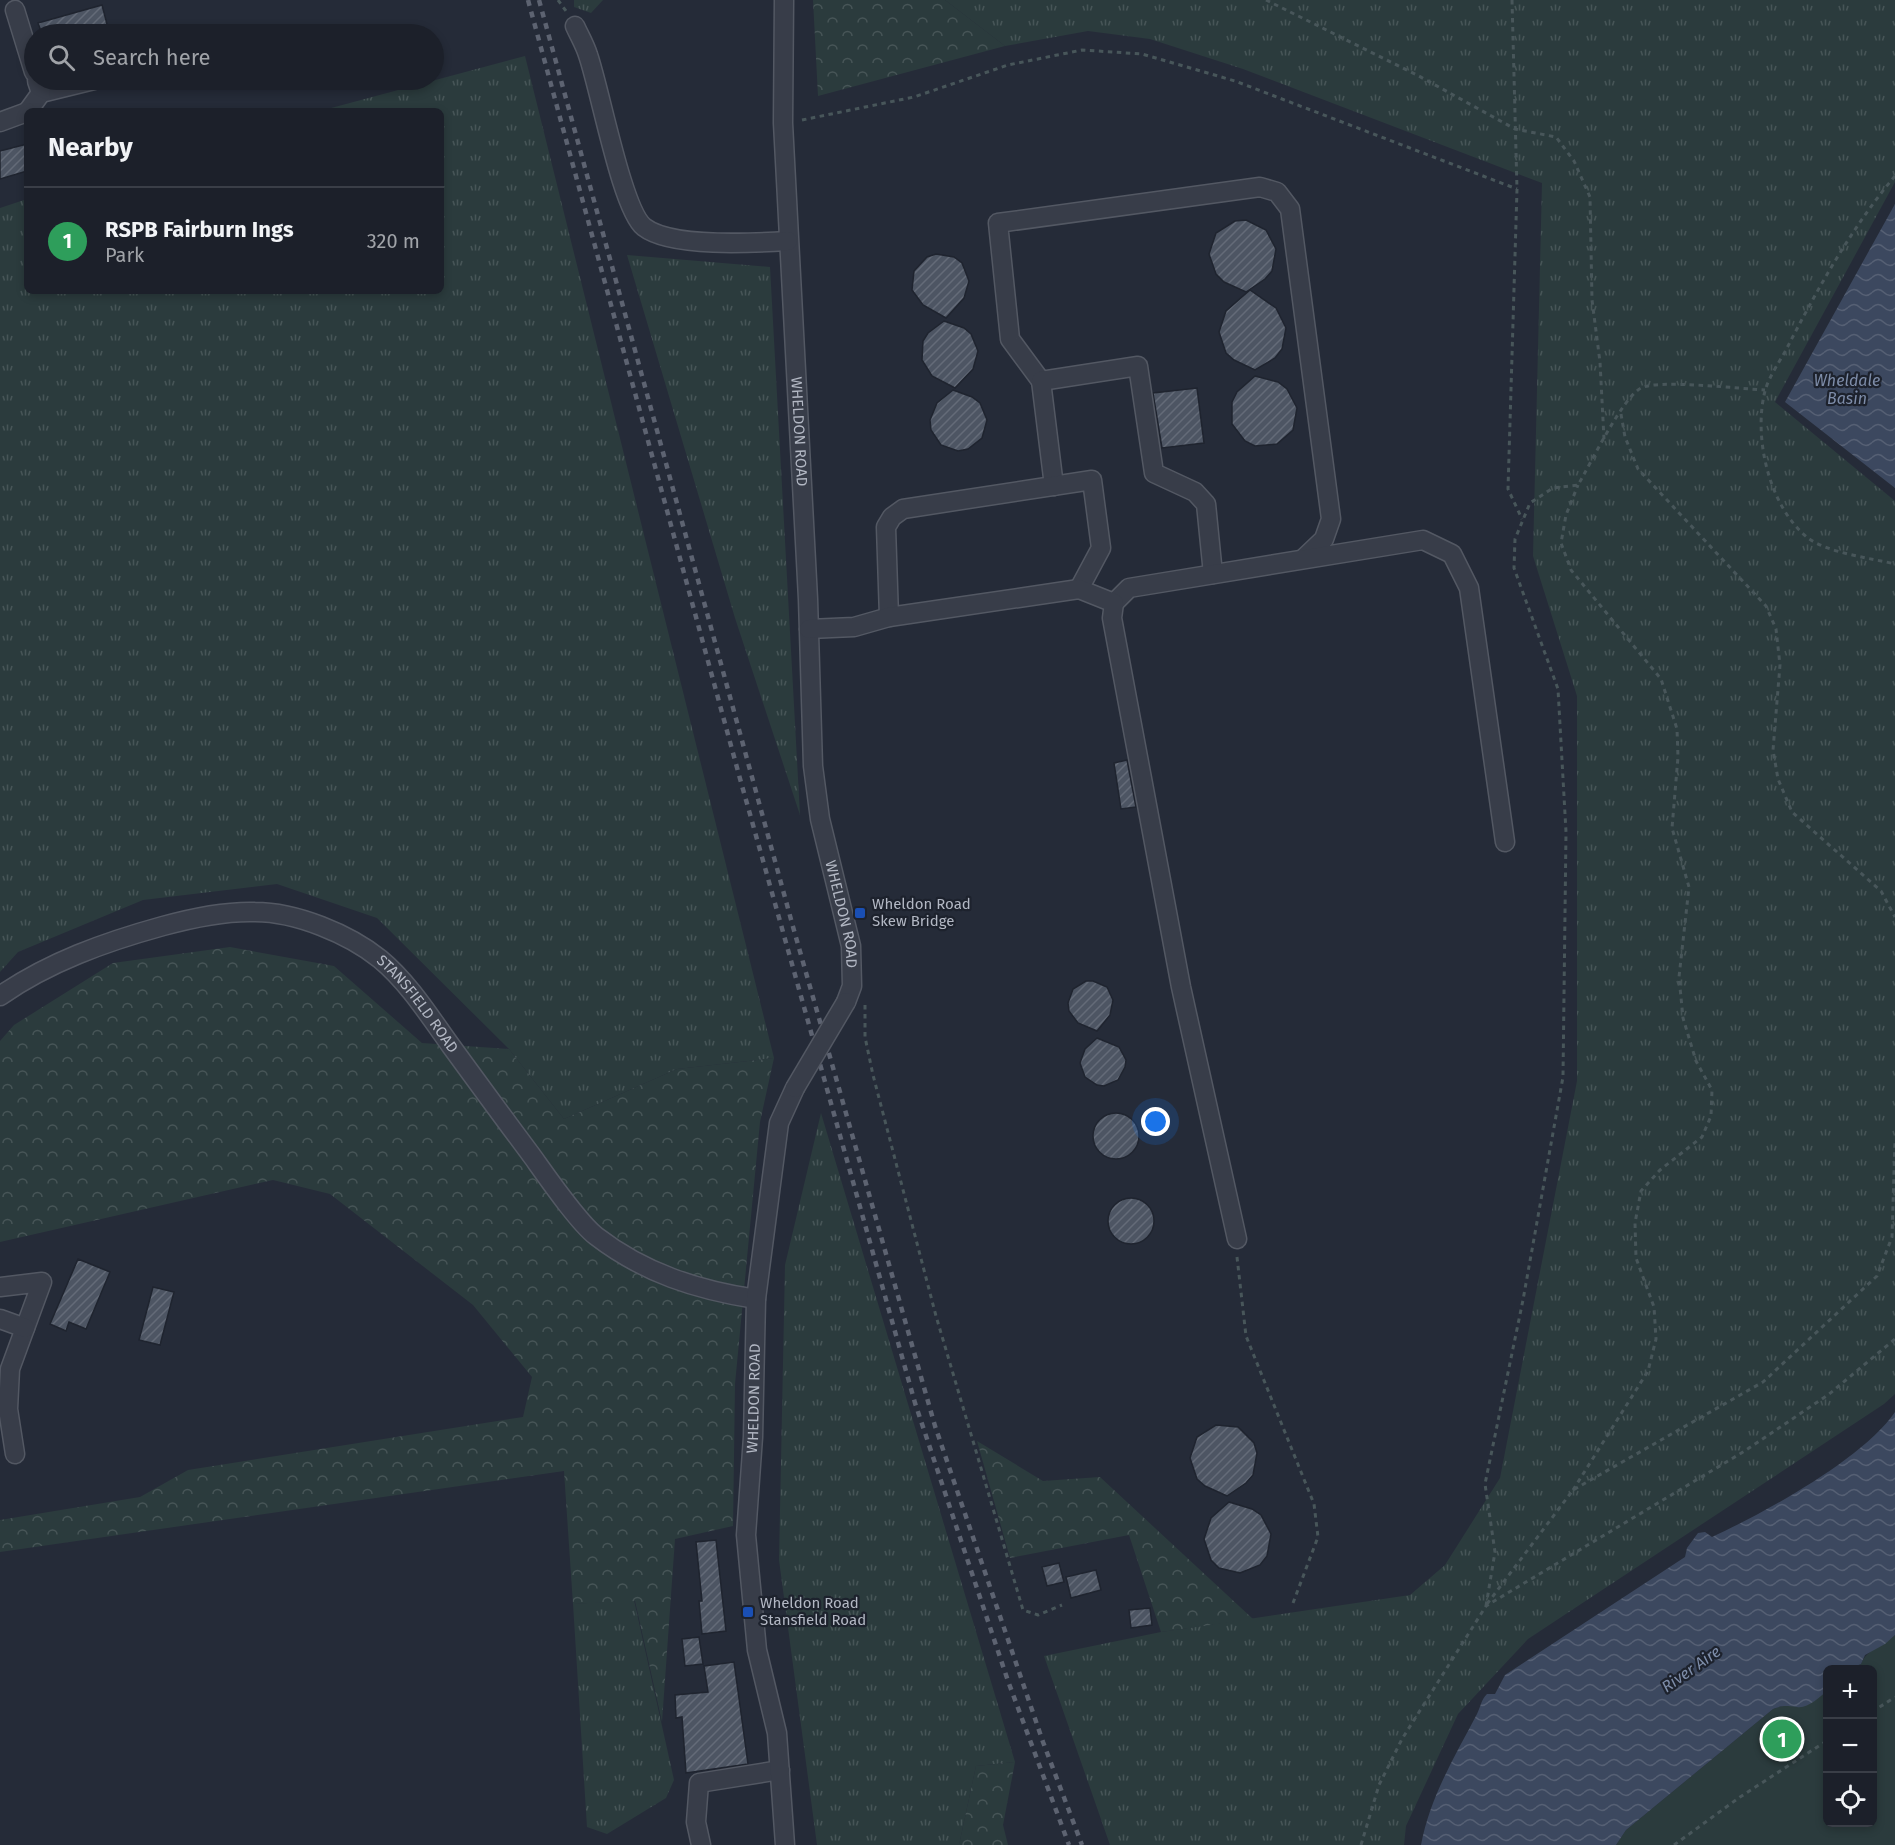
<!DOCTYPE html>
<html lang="en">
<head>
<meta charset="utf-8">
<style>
  :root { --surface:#1c202a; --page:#292d36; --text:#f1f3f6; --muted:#a0a3a8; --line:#3a3e47; --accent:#92abeb }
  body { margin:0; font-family:"Fira Sans",sans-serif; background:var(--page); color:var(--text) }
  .controls { position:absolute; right:18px; bottom:18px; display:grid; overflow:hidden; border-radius:9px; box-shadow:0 3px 9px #0003 }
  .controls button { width:54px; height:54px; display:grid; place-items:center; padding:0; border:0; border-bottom:2px solid var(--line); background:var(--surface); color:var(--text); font:30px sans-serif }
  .you { position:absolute; left:1156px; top:1122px; width:21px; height:21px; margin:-15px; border:4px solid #fff; border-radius:50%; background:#1a73e8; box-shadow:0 0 0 9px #1a73e833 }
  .badge { display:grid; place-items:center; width:39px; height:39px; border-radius:50%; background:var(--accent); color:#fff; font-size:20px; font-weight:700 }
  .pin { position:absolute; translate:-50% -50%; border:3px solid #fff; box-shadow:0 2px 6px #0006 }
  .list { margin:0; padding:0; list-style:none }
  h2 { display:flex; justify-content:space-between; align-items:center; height:78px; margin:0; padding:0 24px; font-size:26px }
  h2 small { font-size:20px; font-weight:400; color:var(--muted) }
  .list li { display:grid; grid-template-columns:39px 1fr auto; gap:18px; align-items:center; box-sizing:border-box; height:108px; padding:0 24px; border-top:2px solid var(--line) }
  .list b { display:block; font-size:22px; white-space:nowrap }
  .list p { margin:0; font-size:20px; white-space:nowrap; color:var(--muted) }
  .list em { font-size:20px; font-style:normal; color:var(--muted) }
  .icon { flex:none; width:33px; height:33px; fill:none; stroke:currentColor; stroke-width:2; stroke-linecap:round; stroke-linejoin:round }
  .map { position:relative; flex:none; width:1895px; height:1845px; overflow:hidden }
  .search { position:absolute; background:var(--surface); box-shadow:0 3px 9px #0003; left:24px; top:24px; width:420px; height:66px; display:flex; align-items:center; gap:15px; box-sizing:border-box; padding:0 21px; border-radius:33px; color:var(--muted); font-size:22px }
  .panel { position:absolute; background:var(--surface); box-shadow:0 3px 9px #0003; left:24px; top:108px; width:420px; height:186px; border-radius:9px }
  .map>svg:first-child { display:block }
</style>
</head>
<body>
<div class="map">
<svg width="1895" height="1845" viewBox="0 0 1895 1845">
  <defs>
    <pattern id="grass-tufts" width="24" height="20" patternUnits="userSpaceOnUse" patternTransform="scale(1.5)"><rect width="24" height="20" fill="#2b3b3d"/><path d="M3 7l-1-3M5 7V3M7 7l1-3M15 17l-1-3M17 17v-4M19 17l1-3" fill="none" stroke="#475557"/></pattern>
    <pattern id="forest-crowns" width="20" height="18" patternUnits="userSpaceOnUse" patternTransform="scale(1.5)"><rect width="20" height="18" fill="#2b3b3d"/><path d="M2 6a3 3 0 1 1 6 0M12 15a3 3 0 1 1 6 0" fill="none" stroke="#475557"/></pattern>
    <pattern id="water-waves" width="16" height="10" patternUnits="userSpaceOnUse" patternTransform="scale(1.5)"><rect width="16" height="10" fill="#3c485f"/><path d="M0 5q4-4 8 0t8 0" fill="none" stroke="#566074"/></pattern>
    <pattern id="building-hatch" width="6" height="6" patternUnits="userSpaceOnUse" patternTransform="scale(1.5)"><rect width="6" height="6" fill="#4d5563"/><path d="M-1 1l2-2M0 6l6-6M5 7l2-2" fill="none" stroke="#646b78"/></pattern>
  </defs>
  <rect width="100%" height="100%" fill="#252b38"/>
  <path fill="url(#grass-tufts)" d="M574 0H603L591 13 574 7Z
    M945 0H1895V182L1775 402 1895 501V1394L1884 1404 1528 1639 1458 1714 1406 1826 1404 1845H1110L1044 1656 1161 1632 1410 1595 1445 1565 1500 1478 1577 1081V696L1533 556 1542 183 1243 69 1150 39 1088 31 1005 46Z
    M525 56 774 1058 677 1069 564 1119 509 1049 377 918 277 884 143 900 18 952 0 972V208L27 199V291H441V111H320Z
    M627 255 770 267 800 815 735 618Z
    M821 1113 1015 1762 976 1766 959 1845H817L779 1560 785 1265Z
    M634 1600 674 1780 666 1798 607 1834 587 1827 573 1604Z"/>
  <path fill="url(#forest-crowns)" d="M813 0H945L1005 46 818 96Z
    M230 947 334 966 422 1043 509 1049 564 1119 677 1069 774 1058 760 1122 735 1384 733 1526 675 1539 662 1722 635 1601 573 1604 564 1471 0 1552V1520L140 1497 188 1470 523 1417 532 1377 473 1305 330 1194 273 1180 0 1242V1041L14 1025 113 963Z
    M977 1441 1043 1481 1100 1477 1253 1619 1161 1632 1129 1535 1010 1558Z
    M1015 1762 1003 1825 1008 1845H959L976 1766Z"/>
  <path fill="#2b3b3d" d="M1895 1635V1845H1616L1626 1830 1773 1709C1793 1701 1809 1706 1827 1691L1828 1822H1872V1670L1848 1669 1861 1664C1867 1649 1884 1645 1895 1635Z"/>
  <path fill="url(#water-waves)" d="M1895 204V488L1785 402Z
    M1895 1412V1635L1885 1644 1865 1655 1861 1664 1848 1669 1828 1670 1827 1691C1820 1697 1807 1709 1797 1707 1786 1706 1783 1705 1773 1709L1626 1830 1616 1845H1421C1430 1797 1455 1756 1477 1714 1481 1706 1481 1700 1487 1694H1495L1505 1675 1685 1557 1687 1548 1698 1533 1705 1532 1712 1537C1764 1513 1863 1459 1895 1412Z"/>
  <path fill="url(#building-hatch)" stroke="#1f242f" stroke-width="1.5" d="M102 5 108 28 84 34H42L38 23Z
    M27 144V171L0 179V151Z
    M1246 220 1266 230 1276 249 1272 271 1265 279 1246 292 1224 282 1216 274 1209 254 1216 233 1235 221Z
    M936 254 954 257 962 263 969 281 964 298 946 318 923 305 912 290 914 271 927 257Z
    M1250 290 1276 308 1286 328 1282 349 1275 358 1255 370 1234 360 1226 353 1219 332 1226 311Z
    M944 321 964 328 971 334 978 351 973 369 955 388 932 376 922 360 923 341 928 333Z
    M1255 376 1278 382 1287 389 1297 408 1293 430 1277 444 1255 446 1245 441 1232 424V402L1237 392Z
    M1197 388 1204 443 1162 448 1153 393Z
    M953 390 972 397 980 403 987 420 982 438 968 449 958 451 941 445 931 430 930 420 937 403Z
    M1127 760 1136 807 1121 809 1114 763Z
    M1086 981H1093L1107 987 1113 1000 1110 1015 1097 1031 1078 1023 1069 1011 1068 1003 1073 989Z
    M1097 1038 1119 1047 1126 1060 1125 1067 1118 1080 1104 1086 1097 1085 1085 1077 1080 1063 1085 1049Z
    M1093 1136a23 23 0 1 1 46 0a23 23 0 1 1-46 0Z
    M1108 1221a23 23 0 1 1 46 0a23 23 0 1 1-46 0Z
    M78 1259 110 1272 86 1329 69 1322 66 1331 50 1324Z
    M153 1287 174 1292 160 1345 139 1340Z
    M1216 1425 1238 1427 1254 1443 1257 1453 1253 1475 1246 1483 1227 1496 1205 1486 1197 1479 1190 1458 1197 1437Z
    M1229 1502 1252 1509 1261 1515 1271 1534 1267 1556 1260 1565 1240 1573 1219 1568 1211 1560 1204 1539 1211 1518Z
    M716 1540 726 1631 702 1634 699 1601H702L696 1542Z
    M1059 1563 1064 1582 1047 1586 1042 1567Z
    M1096 1570 1101 1590 1071 1598 1066 1577Z
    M1150 1608 1152 1625 1131 1628 1129 1610Z
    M699 1637 703 1664 685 1666 682 1639Z
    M734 1662 748 1764 686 1773 682 1717 676 1718 675 1695 708 1692 704 1666Z"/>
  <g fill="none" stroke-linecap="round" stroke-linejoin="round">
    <defs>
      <g id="minor">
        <path id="s1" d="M784 0 783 123 808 599 813 766 820 819 851 946 852 986 846 1002"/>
        <path d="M15 10 34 72"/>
        <path d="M575 26C579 35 585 45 588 55 600 89 622 210 644 227 671 248 754 243 788 241"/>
        <path d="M41 93 94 80"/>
        <path d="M28 111 41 93 37 81"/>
        <path d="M0 122 27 112"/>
        <path d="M1041 381 1010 339 998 223 1260 187 1277 192 1290 209 1331 519 1324 539 1304 558"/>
        <path d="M1054 486 1041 381 1138 366 1154 473 1195 492 1206 504 1213 574"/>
        <path d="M1114 603 1129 588 1423 540 1452 554 1469 588 1505 842"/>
        <path d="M889 617 886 527 892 517 903 509 1092 480 1101 548 1079 589"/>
        <path d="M809 629 854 627 889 617 1079 589 1114 603 1112 618 1181 987 1237 1239"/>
        <path id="s2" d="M0 996C49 962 105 942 163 926 192 918 224 911 255 912 296 912 349 934 380 959 409 983 430 1017 451 1046 478 1083 505 1120 532 1156 547 1177 578 1222 596 1236 644 1273 697 1290 756 1299"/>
        <path d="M0 1287 42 1282 10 1369 8 1409 15 1454"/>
        <path d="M0 1319 25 1328"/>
        <path d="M701 1845 696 1822 699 1783 780 1770"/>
        <path id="s3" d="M785 1845 777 1733 757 1650 746 1535 753 1437 756 1299 779 1123 795 1088"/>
      </g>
    </defs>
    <use href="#minor" stroke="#535863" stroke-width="21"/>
    <path stroke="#48565a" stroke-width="3" stroke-dasharray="4.5 4.5" stroke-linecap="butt" d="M558 0 566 11
      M1266 0 1417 75 1515 129 1556 137 1574 161 1590 197 1592 300 1600 362 1604 439
      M1512 0 1517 189 1508 489 1522 519
      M802 120 914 97 1008 65 1082 50 1142 54 1235 81 1517 189
      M1895 176C1852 227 1818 288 1788 346 1781 360 1769 376 1765 391 1753 437 1769 507 1808 538 1828 553 1870 558 1895 564
      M1621 414 1625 437 1638 469 1766 606 1776 629 1780 665 1773 750 1778 779 1792 812 1881 891 1895 917
      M865 1005V1037L873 1075 936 1316 1023 1610 1038 1615 1062 1605
      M1237 1257 1246 1336 1314 1504 1318 1537 1293 1603
      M1573 1490 1648 1371 1656 1339 1654 1307 1636 1258 1635 1223 1641 1191 1660 1170 1702 1137 1711 1116 1712 1090 1696 1061 1683 1018 1679 977 1689 887 1672 828 1678 757 1677 729 1661 679 1571 570 1561 543 1566 515 1578 485
      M1487 1604 1573 1490 1763 1382 1877 1276 1892 1237 1895 1140
      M1486 1606 1495 1552 1485 1484 1523 1300 1563 1077 1566 832 1558 689 1514 568 1515 539 1530 503 1553 488 1578 485C1590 465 1622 398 1641 388 1658 379 1742 389 1765 390
      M1872 1712 1895 1697
      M1361 1845 1379 1785 1402 1739 1486 1606 1743 1452 1828 1395 1895 1339
      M1674 1845 1740 1797 1828 1740"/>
    <use href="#minor" stroke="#383d49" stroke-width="18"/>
    <path stroke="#5d6371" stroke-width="4.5" stroke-dasharray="6 6" stroke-linecap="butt" d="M528 0 739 775 915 1403 1008 1681 1069 1845
      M539 0 795 934 935 1426 1043 1742 1082 1845"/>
    <defs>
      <path id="minor-bridge" d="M795 1088 846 1002"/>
    </defs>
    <use href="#minor-bridge" stroke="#535863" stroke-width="21" stroke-linecap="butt"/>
    <use href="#minor-bridge" stroke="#383d49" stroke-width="18"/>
  </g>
  <g fill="#1a4fb4" stroke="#1d222d" stroke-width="2">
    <rect x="854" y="907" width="12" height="12" rx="3"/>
    <rect x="742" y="1606" width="12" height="12" rx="3"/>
  </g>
  <g text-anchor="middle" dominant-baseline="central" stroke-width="4.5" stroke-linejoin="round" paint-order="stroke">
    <g font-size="15" fill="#b3b8c4" stroke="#1d222d">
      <text stroke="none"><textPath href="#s1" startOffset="432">WHELDON ROAD</textPath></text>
      <text stroke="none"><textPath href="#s1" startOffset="918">WHELDON ROAD</textPath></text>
      <text stroke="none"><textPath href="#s2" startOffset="466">STANSFIELD ROAD</textPath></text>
      <text stroke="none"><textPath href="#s3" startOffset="450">WHELDON ROAD</textPath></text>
    </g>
    <g font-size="15" fill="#b3b8c4" stroke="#1d222d" text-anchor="start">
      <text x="872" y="904">Wheldon Road<tspan x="872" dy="17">Skew Bridge</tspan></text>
      <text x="760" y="1603">Wheldon Road<tspan x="760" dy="17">Stansfield Road</tspan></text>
    </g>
    <g font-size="16" font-style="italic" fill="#7e8da9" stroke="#1d222d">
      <text x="1847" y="380">Wheldale<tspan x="1847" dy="18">Basin</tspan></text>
      <text transform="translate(1691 1669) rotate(-35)">River Aire</text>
    </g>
  </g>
</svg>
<div class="controls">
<button>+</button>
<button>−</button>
<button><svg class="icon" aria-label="locate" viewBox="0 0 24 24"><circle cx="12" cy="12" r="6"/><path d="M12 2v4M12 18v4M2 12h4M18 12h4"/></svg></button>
</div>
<div class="you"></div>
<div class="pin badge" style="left:1782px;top:1739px;background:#2e9e5b">1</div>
<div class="search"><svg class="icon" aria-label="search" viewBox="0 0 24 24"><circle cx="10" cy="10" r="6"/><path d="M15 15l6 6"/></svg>Search here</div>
<section class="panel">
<h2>Nearby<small></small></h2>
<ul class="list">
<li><span class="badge" style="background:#2e9e5b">1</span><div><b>RSPB Fairburn Ings</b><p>Park</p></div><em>320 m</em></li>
</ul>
</section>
</div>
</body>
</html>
